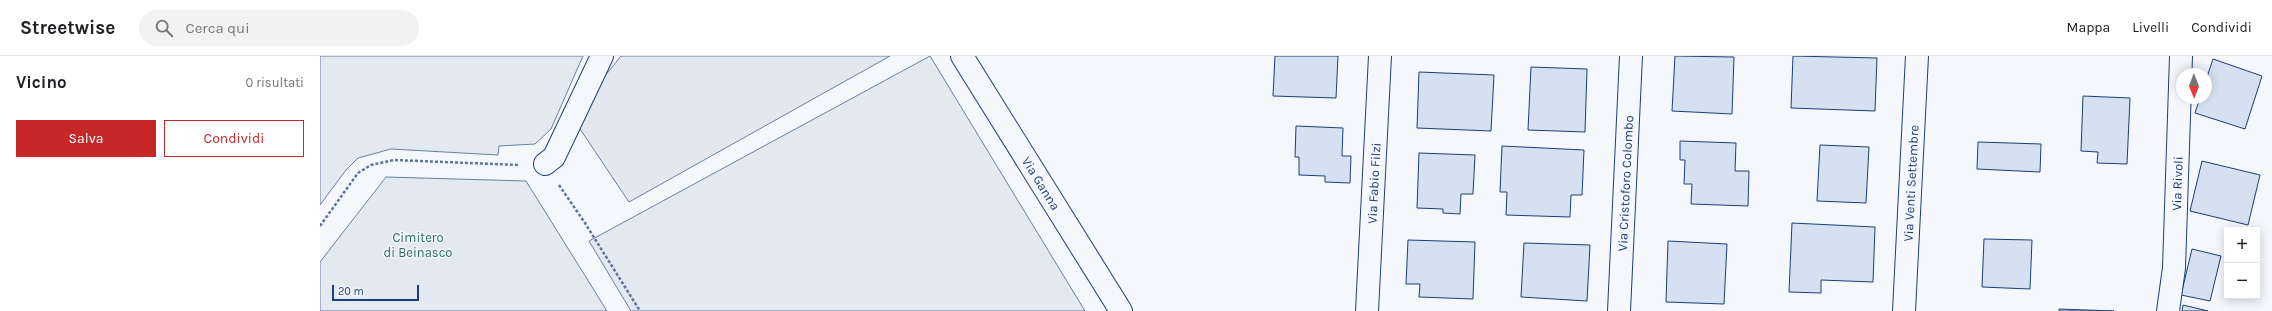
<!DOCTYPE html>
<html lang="it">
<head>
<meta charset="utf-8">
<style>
  :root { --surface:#fff; --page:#f2f2f2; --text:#202124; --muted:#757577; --line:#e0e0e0; --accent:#c62828 }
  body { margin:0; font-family:Karla,sans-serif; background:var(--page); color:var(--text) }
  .controls { position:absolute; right:12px; bottom:12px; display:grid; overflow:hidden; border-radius:0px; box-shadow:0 2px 10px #0003 }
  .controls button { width:36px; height:36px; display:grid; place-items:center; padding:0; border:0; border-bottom:1px solid var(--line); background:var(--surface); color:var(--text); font:20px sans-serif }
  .compass { position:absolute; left:1856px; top:12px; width:36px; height:36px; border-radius:50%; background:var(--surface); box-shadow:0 2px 10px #0003; rotate:179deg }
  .scale { position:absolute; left:12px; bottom:10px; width:87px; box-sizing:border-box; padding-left:4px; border:2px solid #1d3f73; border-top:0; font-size:11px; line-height:14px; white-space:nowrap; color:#1d3f73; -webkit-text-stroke:3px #f4f7fb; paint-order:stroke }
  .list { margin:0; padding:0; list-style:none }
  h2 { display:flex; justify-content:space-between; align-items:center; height:52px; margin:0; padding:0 16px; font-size:17px }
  h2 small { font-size:13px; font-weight:400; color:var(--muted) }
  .actions { display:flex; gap:8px; padding:12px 16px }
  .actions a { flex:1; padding:9px 0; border:1px solid var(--accent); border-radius:0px; text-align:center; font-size:14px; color:var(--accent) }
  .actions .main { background:var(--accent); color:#fff }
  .icon { flex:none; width:22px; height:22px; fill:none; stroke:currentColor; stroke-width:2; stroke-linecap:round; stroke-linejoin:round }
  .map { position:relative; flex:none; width:1952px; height:255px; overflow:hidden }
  header { display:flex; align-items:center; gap:24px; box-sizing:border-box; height:56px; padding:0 20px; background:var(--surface); border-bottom:1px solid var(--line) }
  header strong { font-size:19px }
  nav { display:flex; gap:22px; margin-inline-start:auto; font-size:14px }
  .search { width:280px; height:36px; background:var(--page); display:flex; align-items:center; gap:10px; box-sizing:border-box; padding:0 14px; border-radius:22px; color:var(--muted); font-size:15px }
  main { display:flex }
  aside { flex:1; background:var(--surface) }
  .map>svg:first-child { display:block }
</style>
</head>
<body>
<header>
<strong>Streetwise</strong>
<div class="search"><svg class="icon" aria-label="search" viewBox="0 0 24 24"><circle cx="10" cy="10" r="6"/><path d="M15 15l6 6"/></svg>Cerca qui</div>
<nav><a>Mappa</a><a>Livelli</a><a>Condividi</a></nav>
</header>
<main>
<aside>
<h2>Vicino<small>0 risultati</small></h2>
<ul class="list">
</ul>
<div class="actions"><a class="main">Salva</a><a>Condividi</a></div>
</aside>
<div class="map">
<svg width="1952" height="255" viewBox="0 0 1952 255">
  <rect width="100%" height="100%" fill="#f4f7fb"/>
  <path fill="#e3e9f0" stroke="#687fa3" d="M0 0H263L231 73 215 88 179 90 178 99 71 93 38 102 26 114 0 149Z
    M610 0 765 255H311L269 185Z
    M66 121 206 125 287 255H0V206Z"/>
  <path fill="#e3e8f0" stroke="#687fa3" d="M301 0H570L309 146 252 61Z"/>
  <path fill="#d5e0f0" stroke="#1d3f73" d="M955 0H1018L1016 42 953 40Z
    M1355 0 1414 1 1412 58 1352 55Z
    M1473 0 1557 2 1555 55 1471 52Z
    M1893 3 1942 20 1925 73 1875 57 1880 42H1886V24Z
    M1211 11 1267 13 1265 76 1208 74Z
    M1099 16 1174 19 1171 75 1097 72Z
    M1763 40 1810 42 1807 108 1777 107 1778 96 1761 95Z
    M976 70 1023 72 1022 100H1031L1030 127 1005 126V120L979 119V101H975Z
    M1360 85 1416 87 1415 115H1429L1428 150 1371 148 1372 128H1364L1365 104H1360Z
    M1658 86 1721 88 1720 116 1657 113Z
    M1500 89 1549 91 1546 147 1497 145Z
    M1182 90 1264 94 1262 139H1251L1250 161 1186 159 1187 136H1180Z
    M1099 97 1155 99 1153 138H1141L1140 158 1123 157V153L1097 152Z
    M1882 105 1940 119 1928 169 1870 155Z
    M1472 167 1555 171 1553 226 1501 224V237L1469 236Z
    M1664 183 1712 184 1710 233 1662 231Z
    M1088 184 1155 186 1153 243 1099 241 1100 228H1086Z
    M1348 185 1407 188 1404 248 1346 246Z
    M1204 187 1270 189 1267 245 1201 241Z
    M1872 193 1901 200 1890 245 1861 239Z
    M1863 249 1888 255H1862Z
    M1739 253 1794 255H1739Z"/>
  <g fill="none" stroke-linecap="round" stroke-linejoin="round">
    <defs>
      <g id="minor">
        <path id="s1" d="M642 0 801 255"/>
        <path d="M225 108 234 101 282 0"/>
        <path id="s2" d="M1047 255 1060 0"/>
        <path id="s3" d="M1299 255 1311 0"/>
        <path id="s4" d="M1584 255 1597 0"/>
        <path id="s5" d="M1848 255 1854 212 1861 0"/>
      </g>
    </defs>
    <use href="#minor" stroke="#1d3f73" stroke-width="24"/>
    <path stroke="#5e769c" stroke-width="2.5" stroke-dasharray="3 2" stroke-linecap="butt" d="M239 129 265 167 320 255
      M0 170 38 117 51 109 74 104 199 109"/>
    <use href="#minor" stroke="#f4f7fb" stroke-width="22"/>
  </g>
  <g text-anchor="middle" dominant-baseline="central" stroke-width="3" stroke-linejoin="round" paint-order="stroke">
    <g font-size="13" fill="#1d3f73" stroke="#f4f7fb">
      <text stroke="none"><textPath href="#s1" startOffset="150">Via Ganna</textPath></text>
      <text stroke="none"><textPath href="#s3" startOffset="128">Via Cristoforo Colombo</textPath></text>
      <text stroke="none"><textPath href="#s2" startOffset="128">Via Fabio Filzi</textPath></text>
      <text stroke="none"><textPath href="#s4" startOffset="128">Via Venti Settembre</textPath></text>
      <text stroke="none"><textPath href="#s5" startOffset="128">Via Rivoli</textPath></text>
    </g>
    <g font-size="13" fill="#2c6c60" stroke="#f4f7fb">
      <text x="98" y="181">Cimitero<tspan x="98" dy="15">di Beinasco</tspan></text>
    </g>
  </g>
</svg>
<div class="controls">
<button>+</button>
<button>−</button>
</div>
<svg class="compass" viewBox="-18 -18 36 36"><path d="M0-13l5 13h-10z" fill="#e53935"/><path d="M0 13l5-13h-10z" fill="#757577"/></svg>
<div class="scale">20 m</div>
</div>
</main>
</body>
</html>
